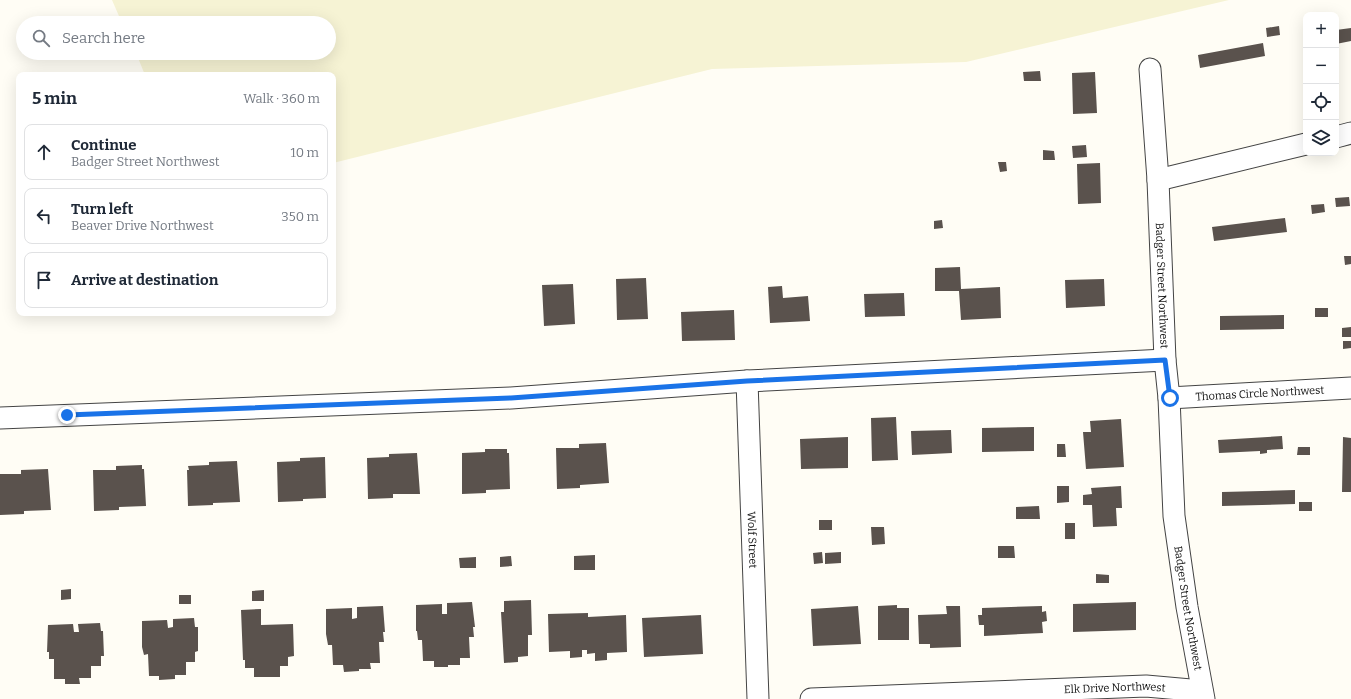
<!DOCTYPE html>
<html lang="en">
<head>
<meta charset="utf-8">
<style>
  :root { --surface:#fff; --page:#f2f2f3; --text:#1f2937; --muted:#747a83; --line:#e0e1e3 }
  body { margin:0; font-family:Bitter,serif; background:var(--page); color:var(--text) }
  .controls { position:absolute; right:12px; top:12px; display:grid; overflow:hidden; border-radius:8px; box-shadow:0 4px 16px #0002 }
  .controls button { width:36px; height:36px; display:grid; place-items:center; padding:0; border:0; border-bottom:1px solid var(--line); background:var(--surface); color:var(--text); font:20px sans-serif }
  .stop { position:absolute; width:12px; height:12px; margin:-9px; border:3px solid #1a73e8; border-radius:50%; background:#fff }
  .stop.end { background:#1a73e8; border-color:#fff; box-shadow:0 1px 4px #0008 }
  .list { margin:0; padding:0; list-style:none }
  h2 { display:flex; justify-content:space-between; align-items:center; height:52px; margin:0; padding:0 16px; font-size:17px }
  h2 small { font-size:13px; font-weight:400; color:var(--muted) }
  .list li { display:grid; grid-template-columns:26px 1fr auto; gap:12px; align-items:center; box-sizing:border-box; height:56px; margin:0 8px 8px; padding:0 8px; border:1px solid var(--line); border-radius:8px }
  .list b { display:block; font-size:15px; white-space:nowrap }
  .list p { margin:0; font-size:13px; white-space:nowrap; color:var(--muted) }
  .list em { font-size:13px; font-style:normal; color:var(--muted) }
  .icon { flex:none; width:22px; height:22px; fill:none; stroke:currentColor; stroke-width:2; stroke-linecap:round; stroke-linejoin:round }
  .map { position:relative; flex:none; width:1351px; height:699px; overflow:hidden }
  .search { position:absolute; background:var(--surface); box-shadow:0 4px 16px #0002; left:16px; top:16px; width:320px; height:44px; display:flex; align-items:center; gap:10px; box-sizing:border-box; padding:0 14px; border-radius:22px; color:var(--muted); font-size:15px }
  .panel { position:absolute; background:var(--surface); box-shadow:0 4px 16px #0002; left:16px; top:72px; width:320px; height:244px; border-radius:8px }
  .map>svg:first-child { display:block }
</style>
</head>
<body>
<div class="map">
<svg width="1351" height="699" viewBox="0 0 1351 699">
  <rect width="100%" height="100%" fill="#fffdf5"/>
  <path fill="#f6f3d4" d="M112 0H1229L966 62 712 69 333 163V75H145L136 53H329V23H122Z"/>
  <path fill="#5a524d" d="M1279 26 1280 35 1267 37 1266 28Z
    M1351 28V41L1336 44V30Z
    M1263 43 1265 56 1200 68 1198 55Z
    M1040 71 1041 81H1024L1023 72Z
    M1095 72 1097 113 1073 114 1072 73Z
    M1086 145 1087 157 1073 158 1072 146Z
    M1043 150 1054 151 1055 160H1043Z
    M998 162H1006L1007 171 1000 172Z
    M1100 163 1101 203 1078 204 1077 164Z
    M1349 197 1350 206 1336 207 1335 198Z
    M1324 204 1325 212 1312 214 1311 205Z
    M1285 218 1287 232 1214 241 1212 227Z
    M942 220 943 228 934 229V221Z
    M1344 256H1351V264L1345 265Z
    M960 267 961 289 1000 287 1001 318 961 320 959 291H935V268Z
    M646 278 648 319 617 320 616 279Z
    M1104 279 1105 306 1066 308 1065 280Z
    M573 284 575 324 544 326 542 285Z
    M782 286 783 298 808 296 810 321 770 323 768 287Z
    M904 293 905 316 865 317 864 294Z
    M1315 308H1328V317H1315Z
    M734 310 735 340 682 341 681 312Z
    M1284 315V329L1220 330V316Z
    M1351 327V337H1342V328Z
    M1343 341H1351V348L1343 349Z
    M896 417 898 460 872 461 871 418Z
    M1121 419 1124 467 1086 469 1083 432H1091L1090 421Z
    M1034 427V451L982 452V428Z
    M951 430 952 453 912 455 911 431Z
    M1282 436 1283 449 1267 450V453L1260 454V451L1219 453 1218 440Z
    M848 437V468L801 469 800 439Z
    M1343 437 1351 438V492H1342Z
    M606 443 609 483 580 485V488L557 489 556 448H579V444Z
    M1057 444H1065L1066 457H1057Z
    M1298 447H1310V455H1297Z
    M485 449H507V453H509L510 489 486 490V493L462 494V453L485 452Z
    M417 453 420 494H393V498L368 499 367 458 389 457V454Z
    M325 457 326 498 303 499V501L278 502 277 462 300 461V458Z
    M237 461 240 502 213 503V505L188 506 187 470H189L188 466 209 465V462Z
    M142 465V469H144L146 506 119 507V510L94 511 93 470H116V466Z
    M48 469 51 510 24 511V514L0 515V474H21V470Z
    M1057 486H1069V502L1057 503Z
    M1121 486 1122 508H1116L1117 526 1093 527 1092 505H1083V495L1092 494 1091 488Z
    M1295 490V504L1222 506V492Z
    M1299 502H1312V511H1299Z
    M1039 506 1040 519H1016V507Z
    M819 520H832V530H819Z
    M1065 523H1075V539H1065Z
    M871 527H884L885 544 872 545Z
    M998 546H1014L1015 558H998Z
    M822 552 823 563 814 564 813 553Z
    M841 552V563L825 564V553Z
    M595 555V570H574V556Z
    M511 556 512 566 500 567V557Z
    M476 557V568H460L459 558Z
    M1096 574 1109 575V583H1096Z
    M71 589V599L61 600V590Z
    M264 590V601H252V591Z
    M179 595H191V604H179Z
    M531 600 532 635H528V656L518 657V662L504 663 501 612H504V601Z
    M472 602 475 627H473L474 637H469L470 658H460V665H448V667H434V661H423L422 640H418L417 631H416V605L442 604V614H447V603Z
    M1136 602V630L1073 632V604Z
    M897 605V608H909V640H878V606Z
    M383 606 385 632H383L384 642H379L380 663H370L371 669H359V671L344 672 343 665H333L332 645H328L326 634V609L352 608V619L357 618V607Z
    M858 606 861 644 813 646 811 609Z
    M946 606H960L961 647 930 648V644H919L918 615 947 614Z
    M1042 606V612L1046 611 1047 621 1042 622 1043 633 984 636V625H979L978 615H982V608Z
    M261 609V625L293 624 294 656 288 657V666H280V677H254V668H245V660H243L241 610Z
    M588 613V617L626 615 627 652 607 653V660L595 661V653L587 654V650H582V657L570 658V651L549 652 548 614Z
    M701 615 703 654 644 657 642 618Z
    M194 618 195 627H198V651L195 652V662H186V675H175V679L159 680V676H149L148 654 144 655 142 647V621L167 620 168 628 173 627V619Z
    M100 623 101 631H103L104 656H101V666H91V678H79L80 684H65V679H54V659H49V652H47L48 625 73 624 74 632H79L78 624Z"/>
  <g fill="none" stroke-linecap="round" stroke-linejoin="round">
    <defs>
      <g id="street">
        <path id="s1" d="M1150 69 1158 180 1165 360 1169 398 1174 516 1187 607 1204 699"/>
        <path d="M1336 137 1351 133"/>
        <path d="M1158 180 1306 144"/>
        <path id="s2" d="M747 381 758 699"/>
        <path id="s3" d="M1169 398 1351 388"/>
        <path d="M0 418 511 398 747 381 1165 360"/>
        <path id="s4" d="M811 699 1146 686 1202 691"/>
      </g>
    </defs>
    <use href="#street" stroke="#444" stroke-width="23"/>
    <use href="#street" stroke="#fff" stroke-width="21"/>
  </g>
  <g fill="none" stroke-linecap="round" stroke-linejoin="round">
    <path stroke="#1a73e8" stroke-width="5" d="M67 415 511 398 747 381 1165 360 1170 398"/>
  </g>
  <g text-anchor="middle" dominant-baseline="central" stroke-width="4" stroke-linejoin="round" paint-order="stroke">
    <g font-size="11" fill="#111" stroke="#fff">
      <text stroke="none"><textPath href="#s1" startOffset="217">Badger Street Northwest</textPath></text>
      <text stroke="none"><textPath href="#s3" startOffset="91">Thomas Circle Northwest</textPath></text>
      <text stroke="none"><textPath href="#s2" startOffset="159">Wolf Street</textPath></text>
      <text stroke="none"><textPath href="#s1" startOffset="541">Badger Street Northwest</textPath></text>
      <text stroke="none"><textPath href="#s4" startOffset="304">Elk Drive Northwest</textPath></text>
    </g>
  </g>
</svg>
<div class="controls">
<button>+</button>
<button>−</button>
<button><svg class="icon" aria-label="locate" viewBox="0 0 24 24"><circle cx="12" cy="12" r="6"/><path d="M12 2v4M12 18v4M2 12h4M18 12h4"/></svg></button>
<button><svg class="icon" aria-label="layers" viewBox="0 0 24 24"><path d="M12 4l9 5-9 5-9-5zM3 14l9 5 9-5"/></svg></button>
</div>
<div class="stop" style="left:1170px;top:398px"></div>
<div class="stop end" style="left:67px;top:415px"></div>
<div class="search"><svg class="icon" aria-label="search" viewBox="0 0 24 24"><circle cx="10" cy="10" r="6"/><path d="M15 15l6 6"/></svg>Search here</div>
<section class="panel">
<h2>5 min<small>Walk · 360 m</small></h2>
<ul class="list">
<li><svg class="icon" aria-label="ahead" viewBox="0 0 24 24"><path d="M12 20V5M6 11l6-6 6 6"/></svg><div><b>Continue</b><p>Badger Street Northwest</p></div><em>10 m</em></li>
<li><svg class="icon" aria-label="left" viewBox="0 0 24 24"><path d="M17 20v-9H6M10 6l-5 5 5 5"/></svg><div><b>Turn left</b><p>Beaver Drive Northwest</p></div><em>350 m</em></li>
<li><svg class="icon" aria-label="arrive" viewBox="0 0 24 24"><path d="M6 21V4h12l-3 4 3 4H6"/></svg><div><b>Arrive at destination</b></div></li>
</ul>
</section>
</div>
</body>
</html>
